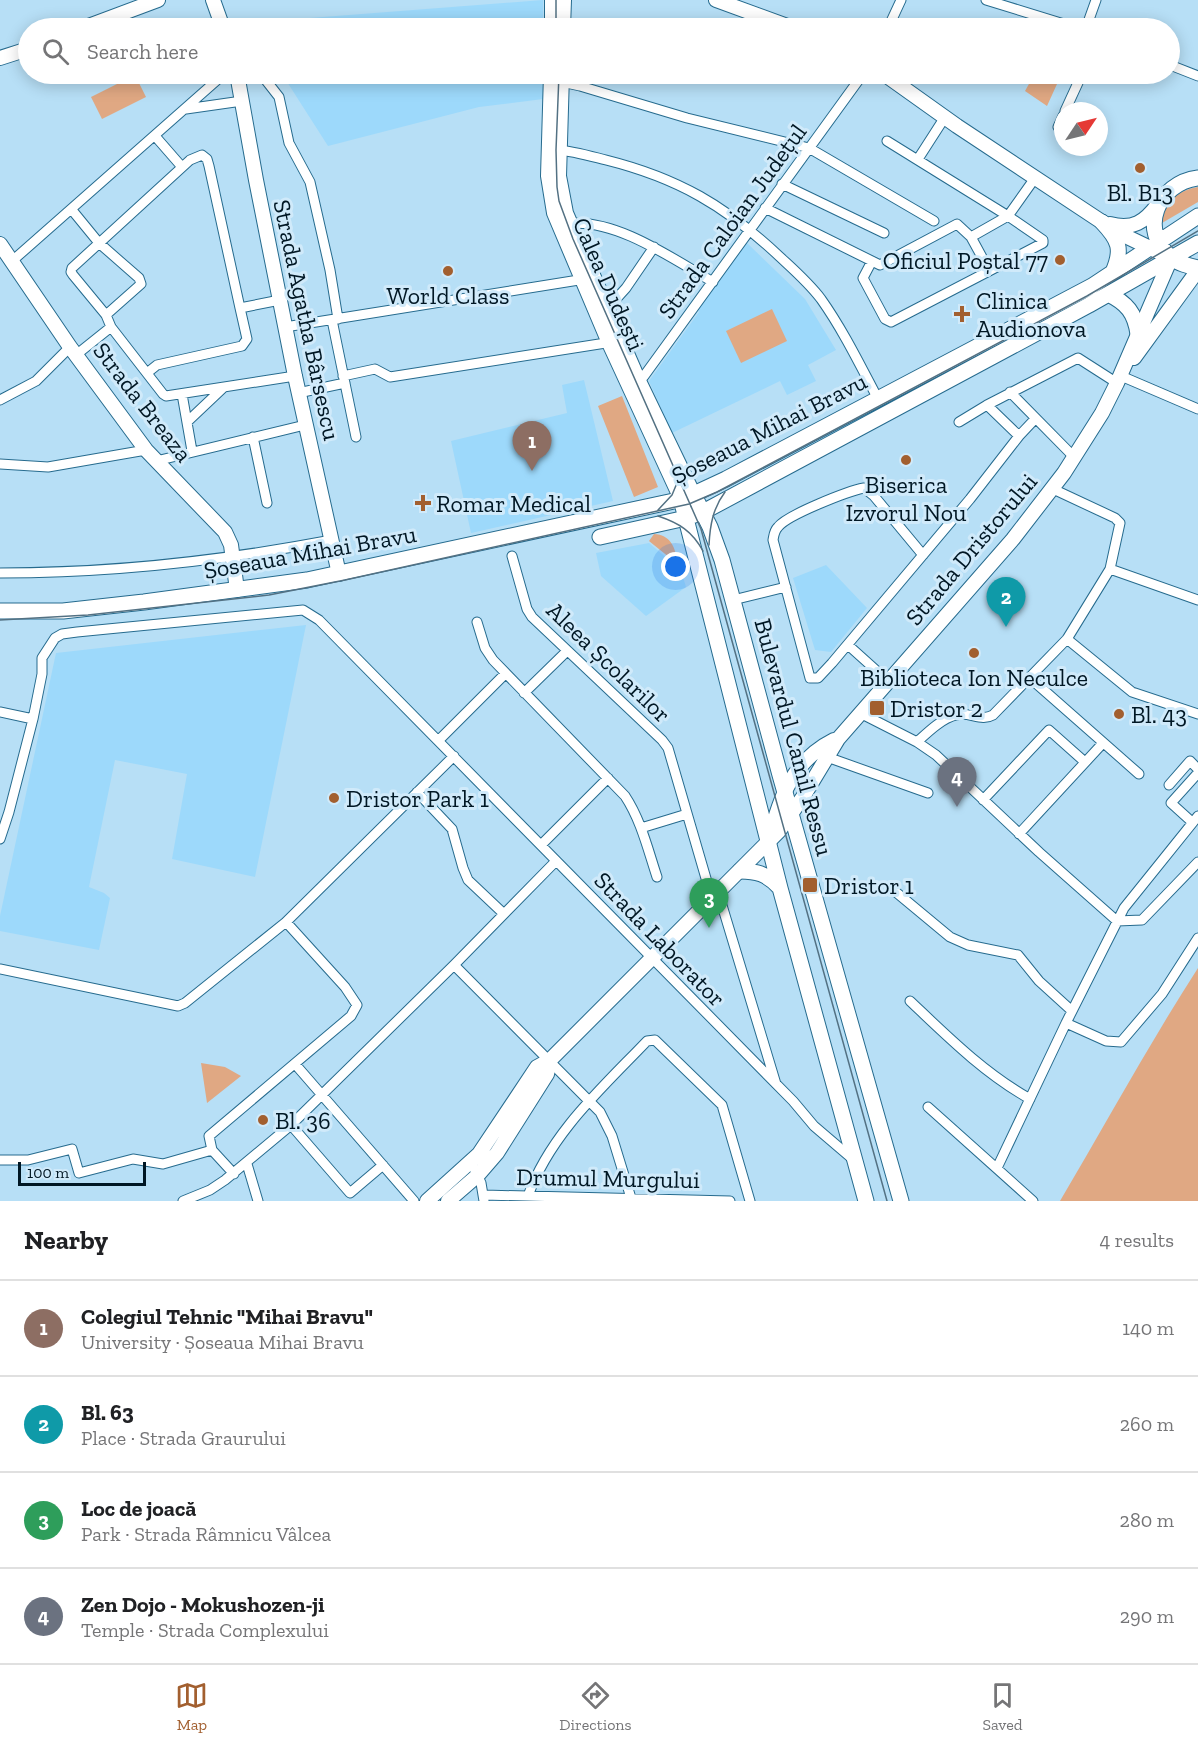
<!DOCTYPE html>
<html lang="en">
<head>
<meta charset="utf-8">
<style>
  :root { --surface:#fff; --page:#f2f2f2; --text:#202124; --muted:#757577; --line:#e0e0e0; --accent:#a25f2f }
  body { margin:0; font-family:"Zilla Slab",serif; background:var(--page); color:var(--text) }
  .compass { position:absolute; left:1054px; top:102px; width:54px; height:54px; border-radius:50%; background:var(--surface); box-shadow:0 3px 15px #0003; rotate:55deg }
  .scale { position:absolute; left:18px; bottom:15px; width:128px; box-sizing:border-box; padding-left:6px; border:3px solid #001724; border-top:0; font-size:16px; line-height:21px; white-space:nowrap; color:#001724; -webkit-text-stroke:4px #d0eafa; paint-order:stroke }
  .you { position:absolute; left:676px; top:567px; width:21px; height:21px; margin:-15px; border:4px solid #fff; border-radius:50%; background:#1a73e8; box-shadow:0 0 0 9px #1a73e833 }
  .badge { display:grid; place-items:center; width:39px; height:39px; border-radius:50%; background:var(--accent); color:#fff; font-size:20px; font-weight:700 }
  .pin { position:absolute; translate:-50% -50px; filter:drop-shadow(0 2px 3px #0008) }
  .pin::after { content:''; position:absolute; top:32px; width:21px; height:18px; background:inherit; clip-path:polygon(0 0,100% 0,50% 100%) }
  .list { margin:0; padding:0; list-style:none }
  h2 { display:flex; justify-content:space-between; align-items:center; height:78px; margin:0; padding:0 24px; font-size:26px }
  h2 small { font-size:20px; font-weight:400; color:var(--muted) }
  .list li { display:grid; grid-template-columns:39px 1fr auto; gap:18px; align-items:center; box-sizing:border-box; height:96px; padding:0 24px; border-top:2px solid var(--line) }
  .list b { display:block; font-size:22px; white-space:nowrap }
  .list p { margin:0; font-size:20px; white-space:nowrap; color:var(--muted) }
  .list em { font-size:20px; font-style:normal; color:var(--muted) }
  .icon { flex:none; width:33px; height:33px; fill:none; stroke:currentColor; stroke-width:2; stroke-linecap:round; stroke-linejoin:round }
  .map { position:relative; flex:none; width:1198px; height:1201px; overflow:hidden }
  .search { position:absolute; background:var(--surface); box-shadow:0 3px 15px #0003; left:18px; right:18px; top:18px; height:66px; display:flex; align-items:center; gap:15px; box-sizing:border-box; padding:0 21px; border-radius:33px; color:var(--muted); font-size:22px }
  .sheet { height:462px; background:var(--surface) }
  nav { display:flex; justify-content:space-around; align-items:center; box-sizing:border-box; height:84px; border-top:2px solid var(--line); background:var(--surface); font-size:16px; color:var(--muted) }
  nav a { display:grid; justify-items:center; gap:3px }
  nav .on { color:var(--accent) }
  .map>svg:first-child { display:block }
</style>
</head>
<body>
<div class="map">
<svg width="1198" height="1201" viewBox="0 0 1198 1201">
  <rect width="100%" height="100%" fill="#b7dff6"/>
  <path fill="#9dd9fb" d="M543 0V28H248L284 20Z
    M282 74H543V99L479 107 328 146Z
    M747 243 805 299 836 350 808 365 816 381 787 395 780 381 672 433 649 381 699 312 698 309Z
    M584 380 613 501 471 533 451 441 567 413 562 385Z
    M649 543 681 570 686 587 646 616 601 576 596 553Z
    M826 565 867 608 831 652 815 650 793 578Z
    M306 625 255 877 172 859 187 774 115 760 89 887 104 893 110 898 99 950 0 931V916L56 653Z"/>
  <path fill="#e0a883" d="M135 75 146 97 102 119 91 97Z
    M1034 75 1057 84 1047 106 1025 91Z
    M1198 187V202L1162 223C1164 202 1178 190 1198 187Z
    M772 309 787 341 741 363 726 331Z
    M622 396 658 487 634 497 598 406Z
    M654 534C670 535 675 546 677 560L675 562 649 541Z
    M1198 968V1201H1060C1106 1123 1149 1044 1198 968Z
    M201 1063 225 1067 241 1076 207 1103Z"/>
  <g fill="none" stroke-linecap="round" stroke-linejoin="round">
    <defs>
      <path id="street" d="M986 0 1077 28
        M888 28 901 0
        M1086 28 1096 0
        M1170 65 1198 76
        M261 74 279 97 289 143 310 182 330 270 338 319
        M557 81 580 86 687 118 809 148 934 221
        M186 109 242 101
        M1065 111 1082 74
        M1058 127 1063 116
        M155 136 182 167
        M557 150C573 151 590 156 606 160 678 178 726 206 780 257 794 270 809 283 821 299 843 330 860 365 878 399
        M918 159 945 117
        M782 184 884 233
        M765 208 880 265 957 224 971 237
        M72 210 99 243 139 278 141 284 106 315 111 327 163 394 166 396 295 376
        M567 224C614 217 673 259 713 282
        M872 261 863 278 885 319 891 322 1043 243V240L1008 216 887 141
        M11 262 224 74
        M989 270 971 237 1008 216 1035 178
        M607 309 626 288 654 247
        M106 315 73 275 71 272 72 268 190 160 202 155 207 159 209 166 240 308 280 300
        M332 320 356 437
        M285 327 585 279
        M76 355 111 327
        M147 373 157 365 242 346 247 339 240 308
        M343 376 375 369 390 377 612 342
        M1121 376 1198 409
        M637 384 644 376 863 74
        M1010 392 1074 457
        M298 393 345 383
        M182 394 192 451
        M0 400 36 381 70 347
        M987 405 1019 436
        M187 422 224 387
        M959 422 987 405 1078 358 1117 383
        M253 437 267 503
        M156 461 305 425
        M0 464 48 467 146 450
        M923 555 874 496 864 488C848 491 787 515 778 527 774 531 774 535 773 540L810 678H818L832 663 970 499 1019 436 1035 419
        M512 556 527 609 532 617 662 740 668 748 712 899
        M1110 569 1198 600
        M0 573C113 573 221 561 332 540
        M733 600 786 587
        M477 622 485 648 493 660 625 796C641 820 648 850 657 877
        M1067 639 1132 692 1198 714
        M848 645 888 681
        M1030 678 1139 774
        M524 693 567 651
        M0 712 33 719
        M860 713 917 742 936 755 1039 852 1117 921 1142 920 1198 862
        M439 740 505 674
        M917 742C928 732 941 719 956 715 969 711 981 722 993 715L1067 639 1110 569 1120 523 1115 518 1053 489
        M827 757 928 793
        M1169 785 1190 761 1198 769
        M417 792 452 829 463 868 468 880 504 914
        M983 800 1049 730 1085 762
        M1192 822 1171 803 1198 773
        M641 828 687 814
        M1019 834 1103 743
        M0 839 9 812 33 719 42 674V658L55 638 62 634 77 632 303 610 319 620 793 1101 814 1126 855 1161
        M541 845 608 778
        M891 888 950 937 968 945 1018 955 1039 981 1072 1011
        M718 892 776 1084
        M454 965 600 1112 612 1136 631 1198
        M0 969 178 1006 185 1003 286 922 454 756
        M910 1001C948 1037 984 1073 1030 1099
        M1066 1023 1106 1041 1121 1042 1162 994 1198 938
        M295 1064 414 1201
        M928 1107 1033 1201
        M291 1125 350 1193 383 1165
        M0 1160H28L72 1149 79 1173 133 1159 163 1164 212 1150
        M471 1162 481 1183 484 1201
        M247 1164 258 1201
        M997 1168 1066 1023 1124 908 1198 816
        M234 1174 212 1150 209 1136 351 1016 357 1005 345 987 286 922
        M484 1195 730 1201
        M528 1196C550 1134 602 1088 647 1041L655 1040 722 1105 750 1201
        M183 1201 210 1190 225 1180 291 1125 454 965 556 861"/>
      <path id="secondary" d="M213 0 223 28
        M716 0 793 28
        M83 28 158 0
        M552 28V0
        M563 28 564 0
        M0 58 28 49
        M237 74 256 180 295 376 339 574
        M551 74 548 176 554 213 609 343 681 499
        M562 74 559 176 566 213 639 381 694 495
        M1110 224C1133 230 1145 222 1158 204
        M0 244 70 347 146 450 225 532 231 545 237 590
        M1134 358 1198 270
        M769 841C779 799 792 761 834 740
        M427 1201 479 1154 537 1067 550 1060 779 831 803 797 838 739 1013 539 1064 473 1102 413 1117 383 1171 258 1119 233 1102 222 957 126 884 74
        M448 1201 478 1175 497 1153 547 1074 550 1060"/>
      <path id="primary" d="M1198 178C1158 183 1137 230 1172 258 1179 264 1189 266 1198 268
        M1102 222C1119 240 1123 249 1113 272
        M1108 294C1127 303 1135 313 1138 334
        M694 495 710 527 722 560 780 775 901 1201
        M681 499 780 888 866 1201
        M600 537 686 518 703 512 1089 305 1198 243
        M0 611H63L144 602 307 580 683 499 726 479 1092 286 1198 216
        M740 871C757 871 767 874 779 887"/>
    </defs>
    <use href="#street" stroke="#266b8e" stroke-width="11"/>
    <use href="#secondary" stroke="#266b8e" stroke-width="16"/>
    <use href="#primary" stroke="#266b8e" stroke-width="17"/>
    <use href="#street" stroke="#fff" stroke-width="9"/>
    <use href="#secondary" stroke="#fff" stroke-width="14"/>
    <use href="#primary" stroke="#fff" stroke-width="15"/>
    <path stroke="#537183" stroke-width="1.5" d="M556 28V0
      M559 74 556 150 557 187 559 201 573 239 701 529 887 1201
      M658 510 672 495 677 483
      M658 516C679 523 692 531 703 551
      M709 545C710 525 713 508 725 492
      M0 620 88 615 269 595 345 580 689 504 717 492 1087 296 1198 231"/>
  </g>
  <g fill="#a25f2f" stroke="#d0eafa" stroke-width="2">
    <circle cx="1140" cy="168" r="6"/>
    <circle cx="1060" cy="260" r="6"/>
    <circle cx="448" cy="271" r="6"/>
    <path d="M959 305h6v6h6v6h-6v6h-6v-6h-6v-6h6z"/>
    <circle cx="906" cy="460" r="6"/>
    <path d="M420 494h6v6h6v6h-6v6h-6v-6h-6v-6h6z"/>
    <circle cx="974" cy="653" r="6"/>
    <rect x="869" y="700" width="16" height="16" rx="3"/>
    <circle cx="1119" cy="714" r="6"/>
    <circle cx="334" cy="798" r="6"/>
    <rect x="802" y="877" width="16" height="16" rx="3"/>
    <circle cx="263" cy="1120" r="6"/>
  </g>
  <g text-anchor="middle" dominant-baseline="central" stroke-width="6" stroke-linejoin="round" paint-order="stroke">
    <g font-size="24" fill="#001724" stroke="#d0eafa" text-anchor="start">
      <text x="1140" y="192" text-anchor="middle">Bl. B13</text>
      <text x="1048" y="260" text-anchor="end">Oficiul Poștal 77</text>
      <text x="448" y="295" text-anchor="middle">World Class</text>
      <text x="976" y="300">Clinica<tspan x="976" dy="28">Audionova</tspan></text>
      <text x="906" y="484" text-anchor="middle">Biserica<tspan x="906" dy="28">Izvorul Nou</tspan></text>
      <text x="436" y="503">Romar Medical</text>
      <text x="974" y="677" text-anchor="middle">Biblioteca Ion Neculce</text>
      <text x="890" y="708">Dristor 2</text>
      <text x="1131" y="714">Bl. 43</text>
      <text x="346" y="798">Dristor Park 1</text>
      <text x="824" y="885">Dristor 1</text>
      <text x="275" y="1120">Bl. 36</text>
    </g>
    <g font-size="24" fill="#001724" stroke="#d0eafa">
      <text transform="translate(732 221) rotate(-54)">Strada Caloian Județul</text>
      <text transform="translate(609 284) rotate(66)">Calea Dudești</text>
      <text transform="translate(307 320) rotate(78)">Strada Agatha Bârsescu</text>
      <text transform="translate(143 402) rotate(52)">Strada Breaza</text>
      <text transform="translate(769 428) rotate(-27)">Șoseaua Mihai Bravu</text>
      <text transform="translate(971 549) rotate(-50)">Strada Dristorului</text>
      <text transform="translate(310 552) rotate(-10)">Șoseaua Mihai Bravu</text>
      <text transform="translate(609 662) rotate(44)">Aleea Școlarilor</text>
      <text transform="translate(794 737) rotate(75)">Bulevardul Camil Ressu</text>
      <text transform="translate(660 939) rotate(46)">Strada Laborator</text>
      <text transform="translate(608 1178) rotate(1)">Drumul Murgului</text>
    </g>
  </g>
</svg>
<svg class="compass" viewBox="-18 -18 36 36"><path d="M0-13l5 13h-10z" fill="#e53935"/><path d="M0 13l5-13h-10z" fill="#757577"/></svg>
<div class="scale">100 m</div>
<div class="you"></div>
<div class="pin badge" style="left:532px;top:471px;background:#8d6e63">1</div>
<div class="pin badge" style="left:1006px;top:627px;background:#0f9aa8">2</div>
<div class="pin badge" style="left:709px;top:928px;background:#2e9e5b">3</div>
<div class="pin badge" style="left:957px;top:807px;background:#6b7280">4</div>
<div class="search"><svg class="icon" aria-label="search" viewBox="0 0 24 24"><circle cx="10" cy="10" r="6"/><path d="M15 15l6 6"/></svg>Search here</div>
</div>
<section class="sheet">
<h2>Nearby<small>4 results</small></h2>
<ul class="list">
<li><span class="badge" style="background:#8d6e63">1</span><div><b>Colegiul Tehnic &quot;Mihai Bravu&quot;</b><p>University · Șoseaua Mihai Bravu</p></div><em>140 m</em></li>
<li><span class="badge" style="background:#0f9aa8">2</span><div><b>Bl. 63</b><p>Place · Strada Graurului</p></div><em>260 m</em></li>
<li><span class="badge" style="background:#2e9e5b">3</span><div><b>Loc de joacă</b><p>Park · Strada Râmnicu Vâlcea</p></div><em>280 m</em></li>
<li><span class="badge" style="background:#6b7280">4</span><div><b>Zen Dojo - Mokushozen-ji</b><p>Temple · Strada Complexului</p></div><em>290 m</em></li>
</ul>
</section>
<nav>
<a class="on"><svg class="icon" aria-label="map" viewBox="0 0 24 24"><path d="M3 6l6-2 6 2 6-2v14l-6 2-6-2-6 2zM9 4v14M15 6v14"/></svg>Map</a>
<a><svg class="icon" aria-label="directions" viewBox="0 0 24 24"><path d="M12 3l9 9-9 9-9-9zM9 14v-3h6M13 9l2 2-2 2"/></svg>Directions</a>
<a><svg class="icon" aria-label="saved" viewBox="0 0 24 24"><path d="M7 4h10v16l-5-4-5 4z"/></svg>Saved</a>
</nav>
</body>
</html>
